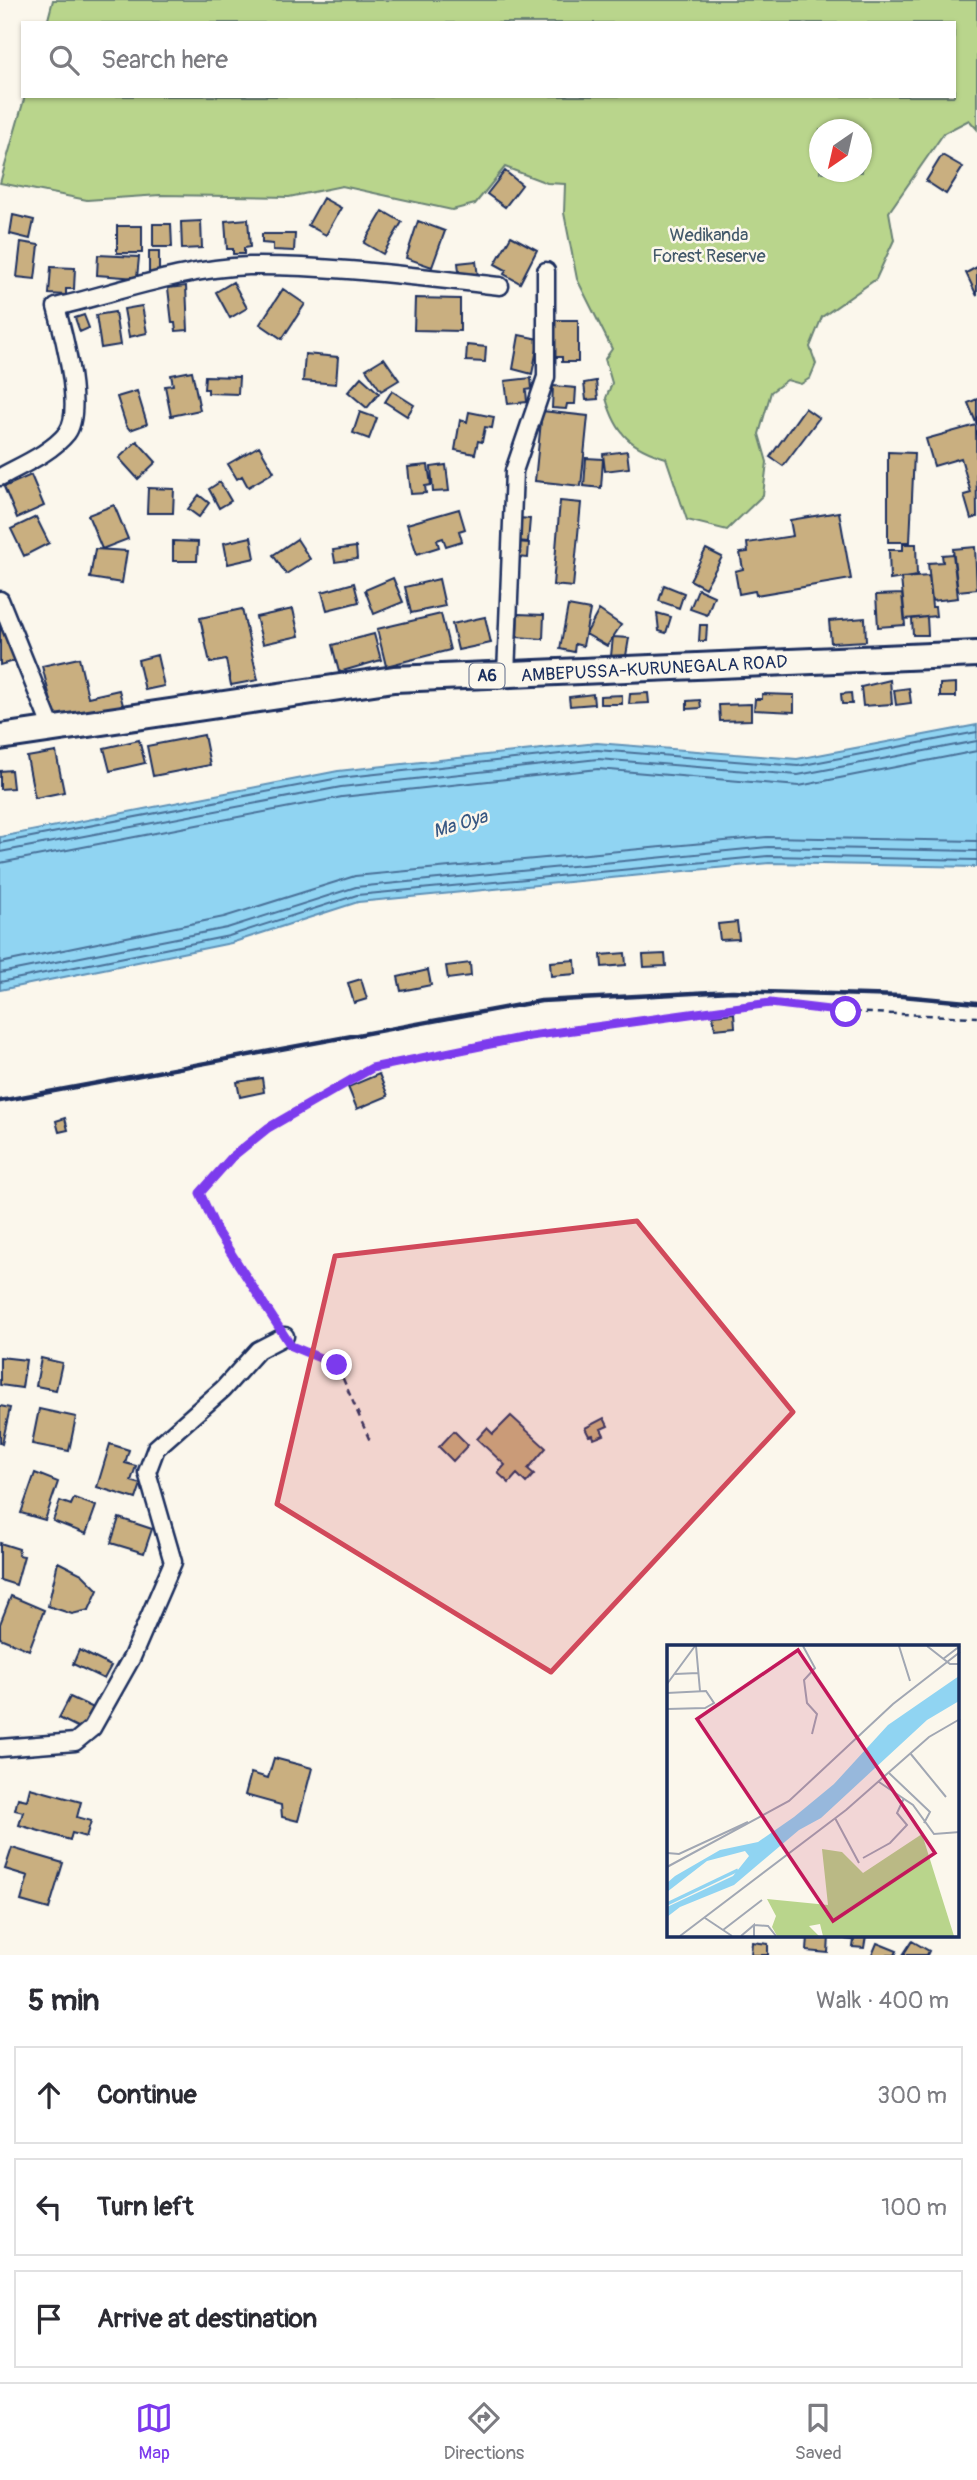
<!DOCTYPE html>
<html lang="en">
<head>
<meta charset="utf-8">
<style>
  :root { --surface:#fff; --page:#f2f2f3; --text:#2b2b33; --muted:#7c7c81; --line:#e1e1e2; --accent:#7c3aed }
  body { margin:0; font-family:Pangolin,sans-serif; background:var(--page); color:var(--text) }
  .compass { position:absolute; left:809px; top:119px; width:63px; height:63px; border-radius:50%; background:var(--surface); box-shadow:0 2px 5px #0004; rotate:214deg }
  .stop { position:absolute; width:21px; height:21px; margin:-16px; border:5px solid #7c3aed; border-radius:50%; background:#fff }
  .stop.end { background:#7c3aed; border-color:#fff; box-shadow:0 2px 7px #0008 }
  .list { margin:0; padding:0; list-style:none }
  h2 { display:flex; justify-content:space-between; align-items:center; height:91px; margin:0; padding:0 28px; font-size:30px }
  h2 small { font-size:23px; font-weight:400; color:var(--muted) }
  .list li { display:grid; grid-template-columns:46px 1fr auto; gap:21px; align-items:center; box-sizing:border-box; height:98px; margin:0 14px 14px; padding:0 14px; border:2px solid var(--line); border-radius:0px }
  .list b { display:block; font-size:26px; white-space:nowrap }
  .list em { font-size:23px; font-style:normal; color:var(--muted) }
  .icon { flex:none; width:38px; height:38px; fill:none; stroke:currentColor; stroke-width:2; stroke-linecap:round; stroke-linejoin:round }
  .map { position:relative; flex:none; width:977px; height:1955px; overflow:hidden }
  .search { position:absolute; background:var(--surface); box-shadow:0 2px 5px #0004; left:21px; right:21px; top:21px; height:77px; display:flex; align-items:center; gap:18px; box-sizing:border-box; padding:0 24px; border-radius:0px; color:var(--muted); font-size:26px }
  .sheet { height:427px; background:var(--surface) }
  nav { display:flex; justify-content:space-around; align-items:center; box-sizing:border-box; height:98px; border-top:2px solid var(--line); background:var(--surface); font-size:19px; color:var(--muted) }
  nav a { display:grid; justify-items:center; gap:4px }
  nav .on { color:var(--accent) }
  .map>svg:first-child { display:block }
</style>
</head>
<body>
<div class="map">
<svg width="977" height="1955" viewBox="0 0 977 1955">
  <rect width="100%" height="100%" fill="#fbf7ec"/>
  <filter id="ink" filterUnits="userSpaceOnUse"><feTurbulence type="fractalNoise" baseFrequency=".0143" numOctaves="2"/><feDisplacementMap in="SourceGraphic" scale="14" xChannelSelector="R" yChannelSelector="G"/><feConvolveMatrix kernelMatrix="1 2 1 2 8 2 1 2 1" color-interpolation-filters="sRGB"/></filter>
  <g filter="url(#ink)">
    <path fill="#b9d58c" stroke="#6a8275" stroke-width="2" fill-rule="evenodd" d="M53 0H977V129L969 120 944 133 889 212 894 240 876 279 822 317 810 347 816 364 810 378 801 384 787 380 771 392 759 434 767 462 763 495 727 530 687 520 666 458C631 448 616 434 606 398L612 383 605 359 612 349 577 279 564 213 565 184 547 183 505 167 475 204 452 210 342 186 289 197 160 195 87 200 0 183 25 96H954V23H47ZM820 130H862V172H820Z"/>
    <path fill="#90d4f2" stroke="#6192b7" stroke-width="2" d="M977 725V867L769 863 358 902 231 943 0 990V837L338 771 597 743 797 759Z"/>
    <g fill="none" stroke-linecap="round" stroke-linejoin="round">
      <path stroke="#4a7199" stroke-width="2" d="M0 843 339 778 597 750 798 766 977 732
        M0 852 341 787 598 759 798 775 977 741
        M0 863 342 797 598 769 799 786 977 751
        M0 963 224 917 355 876 767 837 977 841
        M0 973 227 928 356 887 768 847 977 851
        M0 982 229 936 357 895 768 856 977 860"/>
    </g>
    <path fill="#c9af80" stroke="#1b2f5e" stroke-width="2" d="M942 155 963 167 946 194 926 181Z
      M505 171 522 185 505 207 487 194Z
      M323 198 341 208 326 235 308 225Z
      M383 211 402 222 383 254 364 243Z
      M13 215 34 220 30 239 10 234Z
      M248 219 250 247 244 248V254H233V249H227L225 221Z
      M201 221 202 248 182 249 181 222Z
      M418 221 445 231 432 267 406 258Z
      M153 224H171L172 247H153Z
      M117 226H142V253H117Z
      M262 234H295L294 251 273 250V244L262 243Z
      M511 236 537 250 520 283 504 274 506 270 495 264Z
      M21 242 39 245 35 279 17 277Z
      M149 251H159V274H149Z
      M98 255 139 257 137 278 97 275Z
      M476 261 478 277 460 279 458 263Z
      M51 267 75 268 74 289H66V295L49 294Z
      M977 267V296L966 273Z
      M233 282 247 308 230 318 216 292Z
      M186 286 188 330 176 331 175 323H172L168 288Z
      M283 289 305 304 282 339 260 324Z
      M415 298 460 299V331L414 330Z
      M142 306 147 333 129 337 124 309Z
      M115 312 120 345 101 348 96 315Z
      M84 315 89 328 80 332 75 318Z
      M554 320H578V362H562V357H555Z
      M519 335 539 339 532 374 513 369Z
      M467 345 486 347 485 362 466 361Z
      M305 354 338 357 336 384 303 381Z
      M384 358 399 380 381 391 366 369Z
      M192 371 200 410 171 416 165 386 173 385 171 375Z
      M205 376 239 377 238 394 208 393V389H204Z
      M361 377 379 393 367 408 348 392Z
      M531 378 532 389 526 390 527 402 508 404 505 381Z
      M596 381 598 399 586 400 584 383Z
      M553 386 576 388 575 404H567L566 409 552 408Z
      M137 391 147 424 130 430 126 425 117 397Z
      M392 391 414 405 407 416 385 402Z
      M977 399V425L968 403Z
      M805 408 819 418 783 466 770 457Z
      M542 411 588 416 581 486 535 481Z
      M360 412 377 418 369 439 353 433Z
      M469 412 494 417 492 428 485 427 482 442 478 441 475 454 455 450 460 420 467 422Z
      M976 425 977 517 971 519 964 495 971 493 961 458 934 466 926 439Z
      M137 441 156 462 138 479 119 458Z
      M259 446 274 472 248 487 242 476 237 479 228 464Z
      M627 451 629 468 605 471 603 454Z
      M888 452 914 453 910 542H888Z
      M586 458 603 459 601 488 584 486Z
      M428 465 431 485 425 486 426 493 411 494 408 467Z
      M446 465 449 491 433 492 431 467Z
      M31 475 44 506 17 518 4 487Z
      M220 482 231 501 219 508 209 489Z
      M148 488 174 489 173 513H147Z
      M199 495 209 503 199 517 188 509Z
      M560 501 581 503 573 587 553 585Z
      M114 505 128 539 102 549 88 515Z
      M459 509 465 529 459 531 462 541 446 546 443 538 437 540 439 547 417 554 407 524Z
      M839 512 851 579 756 595 755 591 739 594 735 571 743 569 740 553 748 552 747 543 793 536 790 520Z
      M36 517 49 543 24 556 11 529Z
      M519 518 530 519 528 542 517 541Z
      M251 537 255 558 228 564 224 543Z
      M297 539 310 559 286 574 273 555Z
      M173 541 198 542 197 561H173Z
      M515 542 529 543 528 558 518 557Z
      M903 544H916L917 576 890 580 889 550H903Z
      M356 547 357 559 335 562 333 550Z
      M975 547 977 589 958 591 953 549Z
      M95 549 127 551 122 583 90 578Z
      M706 549 722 557 705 588 690 580Z
      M953 554 958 598 932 601 928 563 943 562 942 555Z
      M929 576 932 607H935L936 616 905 619 901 578Z
      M393 578 403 602 374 614 365 590Z
      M439 579 445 606 411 613 405 587Z
      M354 583 359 602 327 610 322 592Z
      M664 585 684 593 679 608 659 601Z
      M698 589 714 596 707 615 690 609Z
      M902 594 905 625 878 627 876 595Z
      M568 606 590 610 583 646 575 644 574 652 560 649Z
      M0 609 17 660 0 665Z
      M242 609 258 680 231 685 226 660 210 663 200 618Z
      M293 609 299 636 263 644 256 617Z
      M599 610 621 625 607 646 586 634Z
      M657 613 671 617 666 633 659 631Z
      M441 614 450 650 386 666 377 629Z
      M518 614 544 615 543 639 517 637Z
      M485 617 491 643 458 650 452 624Z
      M927 617 928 635H913L912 619Z
      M865 618 866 641 831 643 829 621Z
      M700 625H707L706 641H699Z
      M374 634 381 660 339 672 332 645Z
      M613 637 629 638 626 656H611Z
      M157 655 164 686 145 690 138 660Z
      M79 658 88 697 119 690 123 705 56 721 42 666Z
      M890 680 892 704 863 706 861 687Z
      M956 683V697H940V684Z
      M909 688 911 703 896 705 894 690Z
      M648 693 649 703 629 704 630 694Z
      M851 693 852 704H842L841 694Z
      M593 694 594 704 570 706 569 697Z
      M762 694 794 695V712L754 710 755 699H762Z
      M622 695V704H600V696Z
      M700 700 701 708 687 709V701Z
      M751 704V720L720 721 719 705Z
      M204 735 210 765 153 776 147 746Z
      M139 740 145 763 110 771 104 748Z
      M56 752 64 792 35 798 27 757Z
      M11 770 13 788 0 789V771Z
      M737 922 739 939 720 940 718 924Z
      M625 953 626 965 602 967 601 955Z
      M665 954 666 966 644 967 643 955Z
      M575 960 576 974 551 976 550 962Z
      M470 963 471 976 448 979 446 966Z
      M428 970 431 985 401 991 398 977Z
      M361 979 367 999 354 1003 348 983Z
      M734 1013 735 1027 715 1029 713 1015Z
      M379 1074 388 1096 357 1109 348 1087Z
      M262 1078 264 1092 240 1097 237 1082Z
      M65 1118 68 1130 59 1132 56 1121Z
      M0 1357 26 1360 22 1388 0 1385Z
      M41 1358 62 1363 56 1390 36 1386Z
      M0 1406 10 1408 2 1444 0 1443Z
      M39 1409 76 1417 69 1451 32 1444Z
      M511 1416 546 1448 528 1469 534 1474 526 1483 517 1474 509 1483 498 1473 505 1465 477 1439 487 1428 493 1434Z
      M604 1418 608 1426 601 1429 604 1435 594 1439 593 1435 589 1436 585 1428Z
      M454 1431 468 1445 453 1461 439 1447Z
      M110 1444 129 1450 125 1463 136 1466 131 1481 141 1484 136 1499 97 1487Z
      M35 1473 58 1482 45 1520 21 1513Z
      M74 1498 96 1506 86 1534 53 1521 60 1501 71 1505Z
      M119 1518 152 1529 144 1553 111 1543Z
      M0 1543 19 1549 18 1555 24 1556 16 1585 0 1580Z
      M58 1562 82 1574 98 1590 89 1610 72 1614 48 1606Z
      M11 1596 44 1610 29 1650 0 1638V1624Z
      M79 1650 111 1666 104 1679 73 1664Z
      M70 1697 96 1709 85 1731 59 1718Z
      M274 1758 312 1768 298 1821 282 1817 281 1805 245 1795 251 1773 268 1778Z
      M30 1788 81 1802 77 1817 91 1821 86 1837 72 1833 70 1840 19 1825 23 1812 15 1810 18 1798 27 1800Z
      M12 1848 63 1863 49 1909 21 1901 28 1876 5 1869Z
      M808 1936H829L828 1953 807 1951Z
      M846 1936H866L864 1948 853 1947 854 1940 846 1939Z
      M912 1941 929 1951 927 1955H903Z
      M752 1942 768 1944V1955H751Z
      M877 1943 897 1951 895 1955H872Z"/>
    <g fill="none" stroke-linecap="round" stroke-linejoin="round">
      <defs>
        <path id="minor" d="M0 477C22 465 51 453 67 433 84 411 63 332 56 307 118 292 185 268 249 266 333 265 417 277 500 286
          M0 600 52 729
          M506 675 514 471 546 377V271
          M0 1748 75 1742 92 1728 132 1657 173 1562 147 1472 156 1448 223 1389 258 1350 285 1336"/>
        <path id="trunk" d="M0 737 394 679 977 654"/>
      </defs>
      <use href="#minor" stroke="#1b2f5e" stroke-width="21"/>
      <use href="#trunk" stroke="#1b2f5e" stroke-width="30"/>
      <path stroke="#1b2f5e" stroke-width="2.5" stroke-dasharray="7 5" stroke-linecap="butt" d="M276 1323 218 1233 200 1193 232 1157 268 1128 372 1068 530 1036 770 1004 846 1012 977 1017
        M295 1347 337 1365 370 1441"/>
      <use href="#minor" stroke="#fbf7ec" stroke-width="16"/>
      <use href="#trunk" stroke="#fbf7ec" stroke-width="24"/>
      <path stroke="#1b2f5e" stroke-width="4.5" d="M0 1101 541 1001 732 991 902 996 977 1003"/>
    </g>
  </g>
  <g fill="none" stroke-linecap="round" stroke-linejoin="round" filter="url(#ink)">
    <path stroke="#7c3aed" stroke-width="9" d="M337 1365 291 1346 218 1233 200 1193 232 1157 268 1128 372 1068 530 1036 770 1003 846 1012"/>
  </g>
  <path fill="#d1495b" fill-opacity="0.2" stroke="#d1495b" stroke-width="5" stroke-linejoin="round" d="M637 1221 793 1412 551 1672 277 1504 335 1256Z"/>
  <g text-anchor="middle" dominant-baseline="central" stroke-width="5" stroke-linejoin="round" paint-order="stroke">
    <rect fill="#fbf7ec" stroke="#5e6b89" stroke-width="2" x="469.5" y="663.5" width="35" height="25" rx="5"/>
    <g font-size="16" font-weight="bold" fill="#1b2f5e">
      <text x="487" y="676">A6</text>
    </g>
    <g font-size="18" fill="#42586a" stroke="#fbf7ec">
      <text x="709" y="235">Wedikanda<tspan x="709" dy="21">Forest Reserve</tspan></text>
    </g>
    <g font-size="18" fill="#1b2f5e" stroke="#fbf7ec">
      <text transform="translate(654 669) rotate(-3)">AMBEPUSSA-KURUNEGALA ROAD</text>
    </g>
    <g font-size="19" font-style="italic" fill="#385883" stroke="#fbf7ec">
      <text transform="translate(460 824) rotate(-17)">Ma Oya</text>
    </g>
  </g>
  <g transform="translate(667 1645)">
    <rect width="292" height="292" fill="#fbf7ec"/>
    <path d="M255 189 287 291H156L153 279 142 281 152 291H110L105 282 109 271 100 254 161 260 155 204 175 207 196 228Z" fill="#b9d58c"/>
    <path d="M292 31V56L260 75 154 173 132 185 67 240 13 262 0 272V262L66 231 82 211 78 206 40 216 0 247V238L8 231 53 205 91 197 127 172 167 139 221 80Z" fill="#90d4f2"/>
    <path fill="none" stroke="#90d4f2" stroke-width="3.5" d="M0 259 71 225"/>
    <path fill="none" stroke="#a1a7b3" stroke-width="2" d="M29 1 33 46M136 1 148 23 137 35 140 58 150 69 145 89M232 1 243 36M260 1 283 19H293M276 14 293 1M8 29 31 28M0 39 28 1M0 48 39 46 47 58 38 63 0 64M243 108 279 152M222 128 263 167 257 178M212 137 246 160 267 189 293 187M168 173 192 218M0 208 12 209 81 177M196 213 223 198 240 180 230 168 237 153M0 222 122 156 226 59 293 7M38 273 65 291M87 280 101 281 109 291M56 285 95 255M13 291 179 165 262 92 293 74M74 291 87 280V291"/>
    <path fill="#c2185b" fill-opacity="0.15" stroke="#c2185b" stroke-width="3.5" d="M131 5 268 208 166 276 30 74Z"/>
    <rect width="292" height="292" fill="none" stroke="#1b2f5e" stroke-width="3.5"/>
  </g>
</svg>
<svg class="compass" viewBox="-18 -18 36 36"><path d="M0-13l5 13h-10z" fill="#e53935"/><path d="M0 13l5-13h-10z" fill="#7c7c81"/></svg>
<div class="stop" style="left:846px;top:1012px"></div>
<div class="stop end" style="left:337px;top:1365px"></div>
<div class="search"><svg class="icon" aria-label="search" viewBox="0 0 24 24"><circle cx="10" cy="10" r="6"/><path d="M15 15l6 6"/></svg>Search here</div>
</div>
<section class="sheet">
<h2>5 min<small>Walk · 400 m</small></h2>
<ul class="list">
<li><svg class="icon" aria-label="ahead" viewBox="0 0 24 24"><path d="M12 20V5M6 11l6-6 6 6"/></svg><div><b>Continue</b></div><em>300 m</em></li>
<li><svg class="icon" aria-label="left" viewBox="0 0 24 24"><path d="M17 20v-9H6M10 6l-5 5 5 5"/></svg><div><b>Turn left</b></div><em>100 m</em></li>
<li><svg class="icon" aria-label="arrive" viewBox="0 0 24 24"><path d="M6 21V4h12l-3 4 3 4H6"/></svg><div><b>Arrive at destination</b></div></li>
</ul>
</section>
<nav>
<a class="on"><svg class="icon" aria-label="map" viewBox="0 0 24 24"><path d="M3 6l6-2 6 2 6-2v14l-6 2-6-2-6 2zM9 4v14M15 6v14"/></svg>Map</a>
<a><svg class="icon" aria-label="directions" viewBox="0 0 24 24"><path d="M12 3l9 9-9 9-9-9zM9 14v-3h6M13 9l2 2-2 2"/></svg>Directions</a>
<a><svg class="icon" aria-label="saved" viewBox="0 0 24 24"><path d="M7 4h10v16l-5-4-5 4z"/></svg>Saved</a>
</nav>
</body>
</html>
